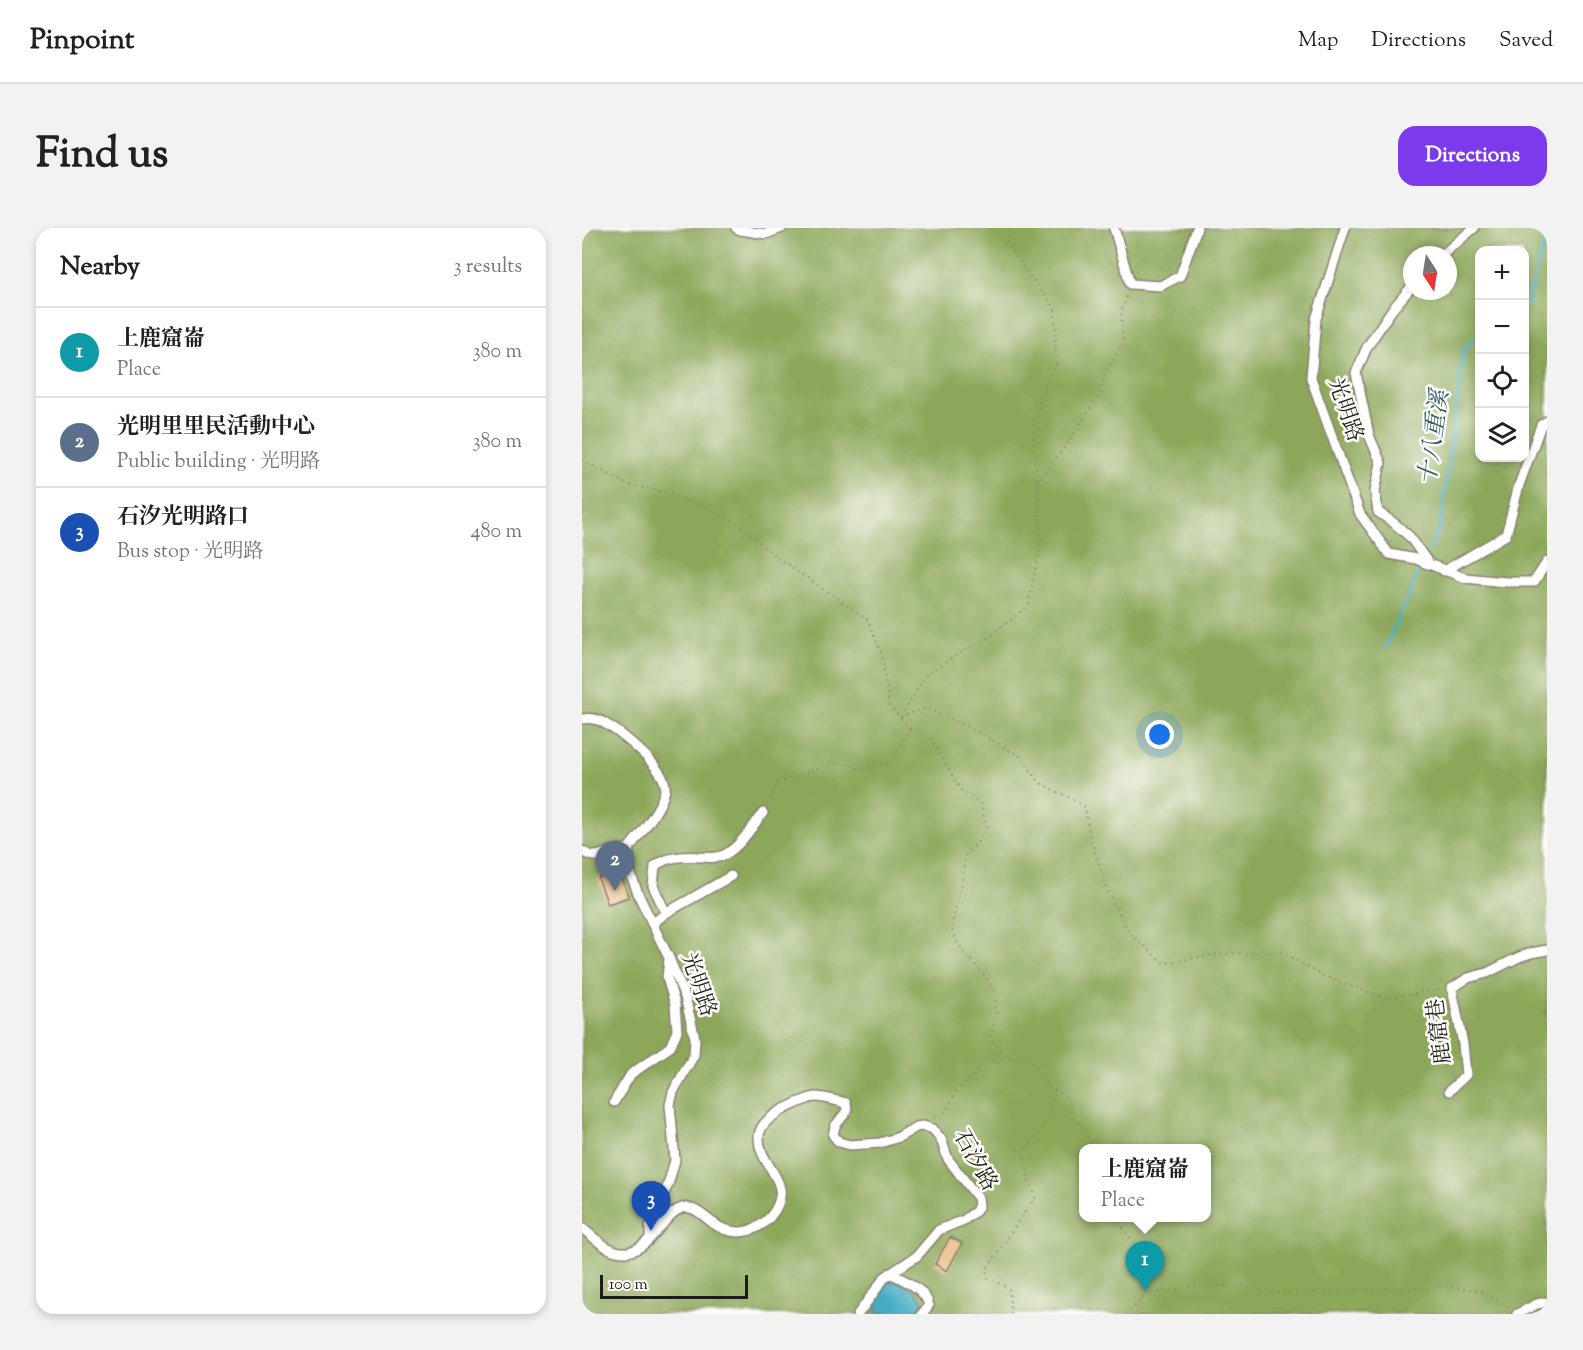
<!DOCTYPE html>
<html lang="en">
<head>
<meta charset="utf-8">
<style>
  :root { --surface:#fff; --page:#f2f2f2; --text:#202124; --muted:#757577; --line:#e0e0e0; --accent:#7c3aed }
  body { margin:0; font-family:"Sorts Mill Goudy","Noto Serif TC",serif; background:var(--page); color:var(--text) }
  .controls { position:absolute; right:18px; top:18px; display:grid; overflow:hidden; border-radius:12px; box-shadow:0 3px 9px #0003 }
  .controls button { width:54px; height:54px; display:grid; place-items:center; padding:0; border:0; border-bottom:2px solid var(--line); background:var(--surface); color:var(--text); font:30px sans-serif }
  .compass { position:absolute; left:821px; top:18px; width:54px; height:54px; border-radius:50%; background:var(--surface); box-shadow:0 3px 9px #0003; rotate:168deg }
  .scale { position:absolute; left:18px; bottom:15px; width:148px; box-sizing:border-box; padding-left:6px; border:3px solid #1c1c1c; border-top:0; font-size:16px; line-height:21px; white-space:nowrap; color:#1c1c1c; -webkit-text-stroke:4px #fdfcf7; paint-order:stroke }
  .you { position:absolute; left:578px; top:507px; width:21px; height:21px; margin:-15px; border:4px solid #fff; border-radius:50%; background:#1a73e8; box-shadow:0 0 0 9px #1a73e833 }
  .badge { display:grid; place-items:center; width:39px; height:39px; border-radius:50%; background:var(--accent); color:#fff; font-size:20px; font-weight:700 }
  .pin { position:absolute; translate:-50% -50px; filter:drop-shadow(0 2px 3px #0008) }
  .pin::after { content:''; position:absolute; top:32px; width:21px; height:18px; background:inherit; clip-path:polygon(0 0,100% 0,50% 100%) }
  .popup { position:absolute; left:497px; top:916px; width:132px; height:78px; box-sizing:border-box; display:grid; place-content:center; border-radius:12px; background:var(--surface); filter:drop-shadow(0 2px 4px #0005); font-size:20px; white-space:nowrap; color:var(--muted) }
  .popup b { font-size:22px; color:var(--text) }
  .popup::after { content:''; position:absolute; left:50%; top:100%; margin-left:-12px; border:12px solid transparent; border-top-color:var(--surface) }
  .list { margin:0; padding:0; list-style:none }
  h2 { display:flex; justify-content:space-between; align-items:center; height:78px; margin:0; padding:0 24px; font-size:26px }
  h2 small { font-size:20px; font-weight:400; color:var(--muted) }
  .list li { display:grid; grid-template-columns:39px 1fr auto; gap:18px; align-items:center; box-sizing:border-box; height:90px; padding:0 24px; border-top:2px solid var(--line) }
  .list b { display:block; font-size:22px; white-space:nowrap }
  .list p { margin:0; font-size:20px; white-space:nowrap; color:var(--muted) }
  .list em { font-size:20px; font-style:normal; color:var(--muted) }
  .icon { flex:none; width:33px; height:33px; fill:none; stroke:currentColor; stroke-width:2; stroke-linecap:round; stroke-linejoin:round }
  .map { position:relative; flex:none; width:965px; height:1086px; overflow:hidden; border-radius:18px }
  header { display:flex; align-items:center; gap:36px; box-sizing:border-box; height:84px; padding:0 30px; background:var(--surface); border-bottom:2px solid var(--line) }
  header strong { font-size:28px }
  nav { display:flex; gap:33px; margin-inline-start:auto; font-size:21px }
  .intro { display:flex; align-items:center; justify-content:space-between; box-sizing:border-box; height:144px; padding:0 36px }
  h1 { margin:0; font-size:42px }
  .button { padding:15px 27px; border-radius:18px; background:var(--accent); color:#fff; font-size:21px; font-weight:700 }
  main { display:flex; gap:36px; padding:0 36px }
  aside { flex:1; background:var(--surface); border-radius:18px; box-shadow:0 3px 9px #0003 }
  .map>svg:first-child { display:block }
</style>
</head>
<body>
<header>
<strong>Pinpoint</strong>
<nav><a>Map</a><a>Directions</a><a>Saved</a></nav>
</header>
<div class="intro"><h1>Find us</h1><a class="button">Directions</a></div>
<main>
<aside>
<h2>Nearby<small>3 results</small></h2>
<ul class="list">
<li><span class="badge" style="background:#0f9aa8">1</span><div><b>上鹿窟崙</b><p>Place</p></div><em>380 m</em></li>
<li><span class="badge" style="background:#5c6f8a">2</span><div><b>光明里里民活動中心</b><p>Public building · 光明路</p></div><em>380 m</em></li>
<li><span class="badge" style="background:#1a4fb4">3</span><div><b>石汐光明路口</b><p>Bus stop · 光明路</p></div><em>480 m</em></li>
</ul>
</aside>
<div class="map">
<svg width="965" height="1086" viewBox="0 0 965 1086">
  <rect width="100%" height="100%" fill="#fdfcf7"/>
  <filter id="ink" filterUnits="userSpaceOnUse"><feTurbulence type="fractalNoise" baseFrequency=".0167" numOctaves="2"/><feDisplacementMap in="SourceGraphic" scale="12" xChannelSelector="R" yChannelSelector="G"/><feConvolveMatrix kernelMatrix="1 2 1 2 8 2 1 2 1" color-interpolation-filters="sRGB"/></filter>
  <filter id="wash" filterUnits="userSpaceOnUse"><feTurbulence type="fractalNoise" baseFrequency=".008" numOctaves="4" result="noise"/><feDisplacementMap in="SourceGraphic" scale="24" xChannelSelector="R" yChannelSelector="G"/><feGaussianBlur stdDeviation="1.35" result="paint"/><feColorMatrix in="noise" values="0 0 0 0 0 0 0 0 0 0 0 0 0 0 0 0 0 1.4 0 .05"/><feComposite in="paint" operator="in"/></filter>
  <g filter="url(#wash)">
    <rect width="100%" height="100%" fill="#f5e1c7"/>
    <path fill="#8ca75a" stroke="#54623b" stroke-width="1.5" fill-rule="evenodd" d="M0 0H965V1086H0ZM897 22H942V230H897ZM830 27H866V63H830ZM502 920H624V990H502Z"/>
    <path fill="#44acc4" stroke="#306470" stroke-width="1.5" d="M314 1053C325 1058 337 1063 341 1075L332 1086H298C289 1069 297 1067 307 1054Z"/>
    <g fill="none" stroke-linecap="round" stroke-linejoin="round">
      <path stroke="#44acc4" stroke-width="3" d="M942 77 946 74 965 4
        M847 323 858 299 882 119 897 108
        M803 420 839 340"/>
    </g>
    <g id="blocks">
      <path fill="#e9b881" d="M37 642 47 669 26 676 16 650Z
        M368 1009 380 1015 365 1043 353 1036Z"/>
    </g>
  </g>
  <g filter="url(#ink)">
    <use href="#blocks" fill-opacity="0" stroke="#887e72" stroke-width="1.5"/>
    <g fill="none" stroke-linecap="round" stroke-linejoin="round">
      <defs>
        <path id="minor" d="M154 0 158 2 184 6 200 0
          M532 0 548 56 578 58 598 48 615 0
          M763 0 734 91 729 150 778 286 807 326 834 331 845 336
          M860 27 892 0
          M830 58 809 83 785 119 774 145 787 207 799 235 793 263 796 284 812 295 828 309 847 336 883 350 924 354H952L965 334
          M862 343 924 307 937 257 959 197 965 193
          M0 491C7 490 16 491 22 495 39 504 87 543 83 562 80 580 58 606 46 621L47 626V642L57 668 87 730 103 769 113 810 112 827 91 864 88 877 93 932 86 957 75 979 68 1000V1010
          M0 623C14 632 16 627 30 623 35 621 41 621 46 621
          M84 685 149 648
          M70 696 84 685 71 658 73 638C86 628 103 628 119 629 126 629 135 631 142 627 158 619 170 599 181 585
          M867 863 884 847 881 816 870 760 886 750 905 745 937 729 949 725 965 722
          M32 874 49 846 88 819 95 803 93 776 85 750 87 731
          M0 1000C10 1008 22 1020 34 1023 70 1033 83 973 108 980 116 982 124 990 131 995 150 1009 173 1006 188 989 217 954 176 940 177 909 177 891 205 879 220 873 224 872 229 869 233 869 243 869 255 873 264 875L265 883 253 898 251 907 257 914 268 917 298 915 317 909 334 899 341 898 351 901 359 911 366 931 396 970 397 977 394 983 382 992 357 1002 335 1028 303 1049 276 1086
          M308 1045C323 1053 342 1060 347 1077L340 1086
          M935 1086 955 1076 965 1074"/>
      </defs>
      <use href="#minor" stroke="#887e72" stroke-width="12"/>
      <path stroke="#887e72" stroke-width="1.5" stroke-dasharray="1.5 4.5" stroke-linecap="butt" d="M0 232 46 257 90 265 152 293 196 330 286 392 300 428 307 478 328 500 349 511 378 561 399 576 405 603 383 628 381 649 369 701 381 724 396 739 413 762 414 784 408 809 424 829 447 832 466 859 486 870 490 887 513 920
        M456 254 490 209 517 167 524 144 541 116 539 85 545 66
        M318 489 344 480 383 497 438 528 458 555 488 570 503 579 508 610 527 665 547 705 582 735 637 726 701 724 739 747 803 770 860 762
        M319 489 345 445 408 408 446 378 459 315 451 200 463 156 474 137 473 80 435 30 424 12 431 0
        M185 577 196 555 256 534 281 541 309 534 328 500
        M352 890 362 887 376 860 393 847 403 829 415 835 423 830
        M533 990 555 1019 564 1039 565 1066 545 1086
        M565 1066 610 1058H661L693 1065 862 1059 897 1062 929 1080
        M429 1086 427 1061 406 1050 404 1042C421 1018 436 992 454 969L447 952 441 923C462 904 465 890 474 863"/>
      <use href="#minor" stroke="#fff" stroke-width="9"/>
    </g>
  </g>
  <g text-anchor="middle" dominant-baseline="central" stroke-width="5" stroke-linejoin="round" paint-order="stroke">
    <g font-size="22" fill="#1c1c1c" stroke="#fdfcf7">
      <text transform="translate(762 182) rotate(71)">光明路</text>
      <text transform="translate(115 757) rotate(71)">光明路</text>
      <text transform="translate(859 803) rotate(-97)">鹿窟巷</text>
      <text transform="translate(392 933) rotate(61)">石汐路</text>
    </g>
    <g font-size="24" font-style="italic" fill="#2e5d68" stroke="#fdfcf7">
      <text transform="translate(853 210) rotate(-82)">十八重溪</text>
    </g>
  </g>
</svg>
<div class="controls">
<button>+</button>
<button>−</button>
<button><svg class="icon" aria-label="locate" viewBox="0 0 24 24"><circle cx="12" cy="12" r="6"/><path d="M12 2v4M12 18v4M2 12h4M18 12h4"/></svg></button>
<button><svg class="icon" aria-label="layers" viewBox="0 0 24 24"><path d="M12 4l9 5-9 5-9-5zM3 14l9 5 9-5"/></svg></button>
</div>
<svg class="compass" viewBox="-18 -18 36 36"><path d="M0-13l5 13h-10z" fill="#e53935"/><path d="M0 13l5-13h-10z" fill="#757577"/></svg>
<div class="scale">100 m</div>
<div class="you"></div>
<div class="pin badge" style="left:563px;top:1063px;background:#0f9aa8">1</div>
<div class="popup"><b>上鹿窟崙</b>Place</div>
<div class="pin badge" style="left:33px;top:663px;background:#5c6f8a">2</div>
<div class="pin badge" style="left:69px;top:1003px;background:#1a4fb4">3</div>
</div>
</main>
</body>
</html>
